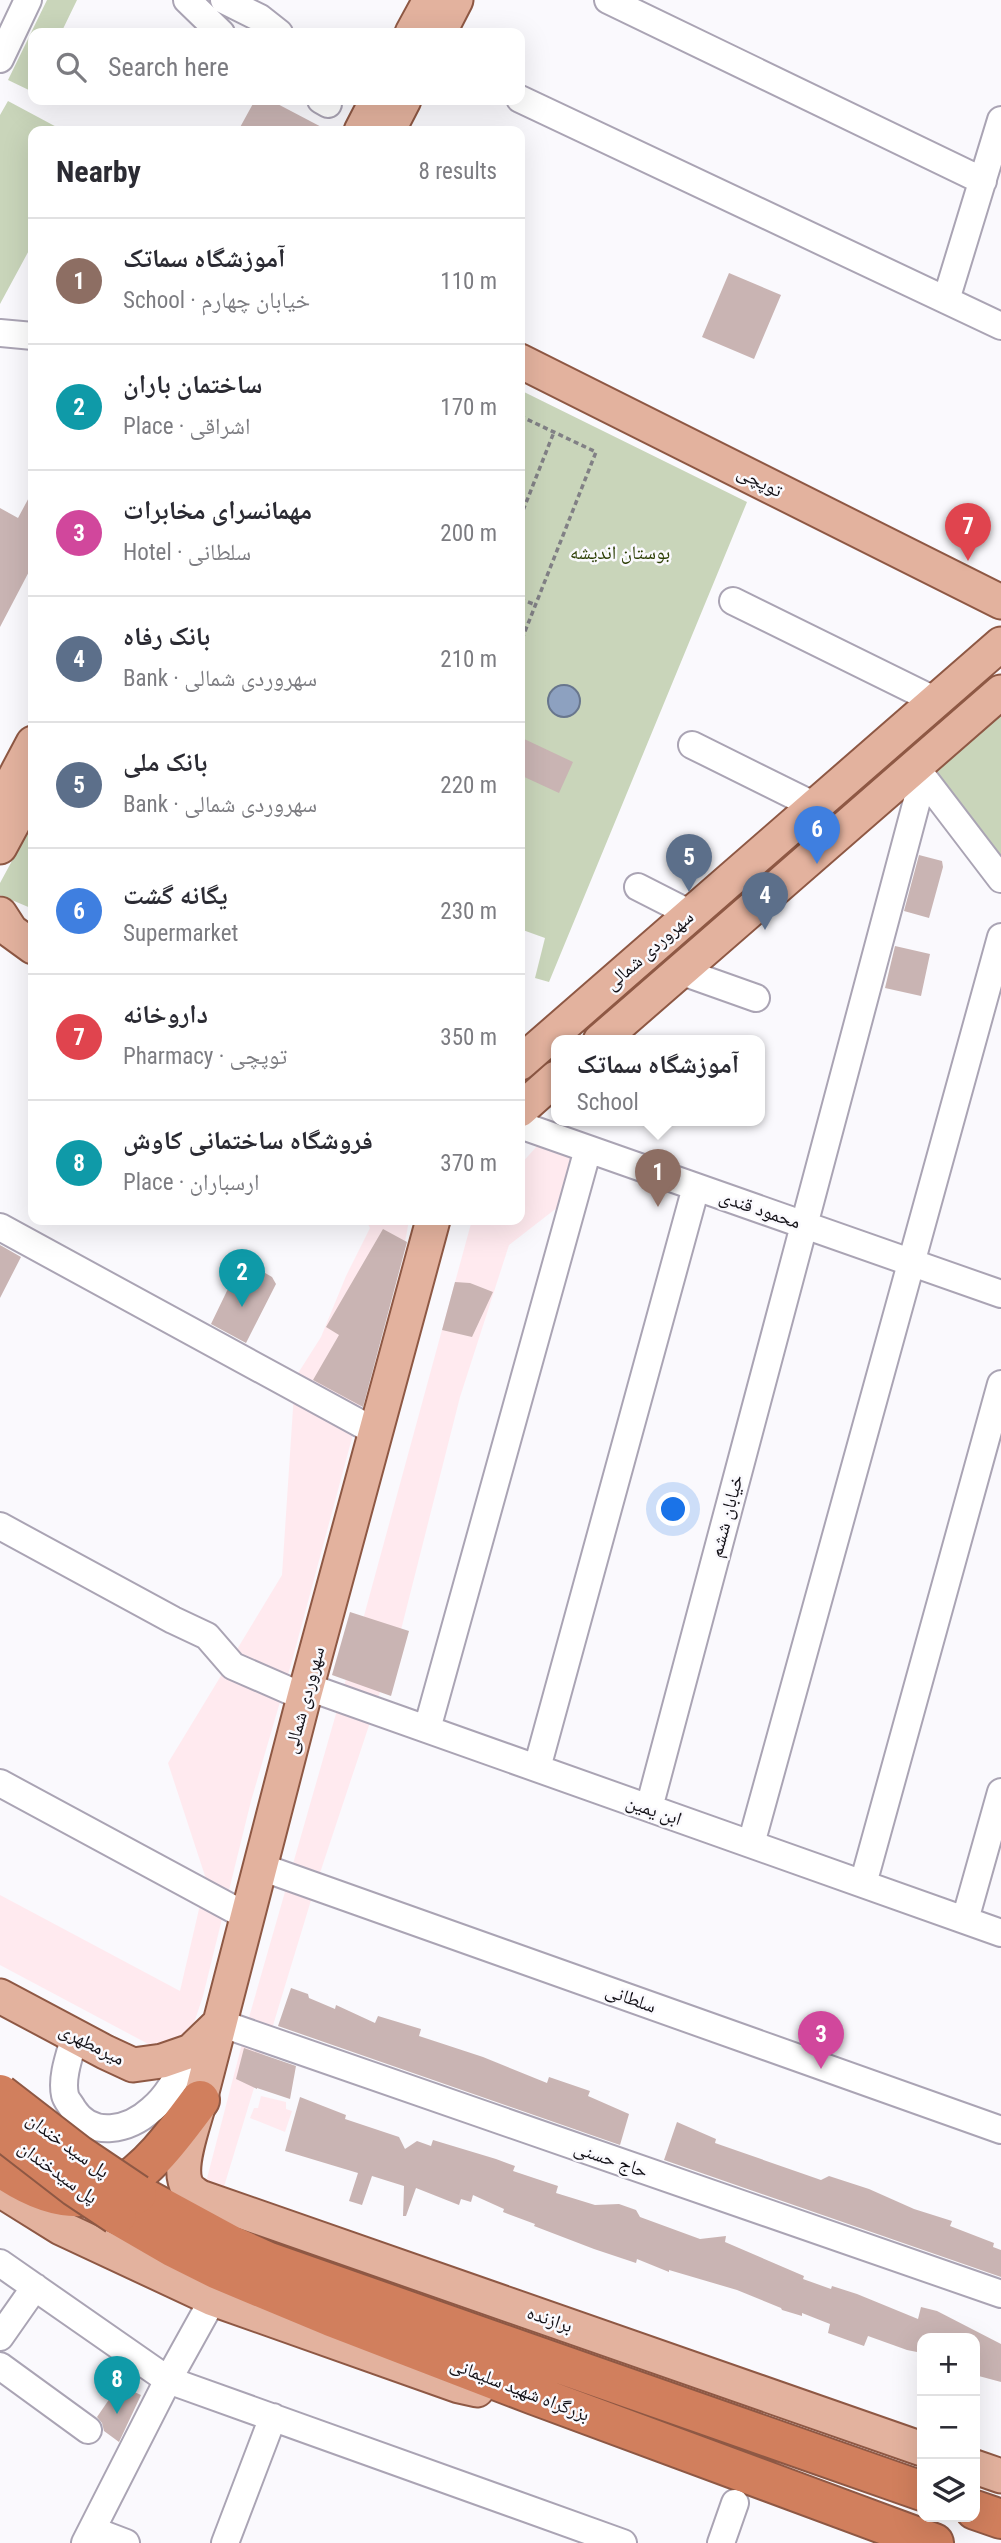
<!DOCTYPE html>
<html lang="en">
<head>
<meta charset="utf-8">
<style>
  :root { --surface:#fff; --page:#f7f7f7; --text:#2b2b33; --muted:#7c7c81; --line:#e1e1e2; --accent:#0b8043 }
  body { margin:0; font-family:"Roboto Condensed","Noto Naskh Arabic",sans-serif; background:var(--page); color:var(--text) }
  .controls { position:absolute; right:21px; bottom:21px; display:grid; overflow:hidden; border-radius:14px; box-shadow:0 7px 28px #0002 }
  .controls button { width:63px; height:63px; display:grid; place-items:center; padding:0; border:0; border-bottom:2px solid var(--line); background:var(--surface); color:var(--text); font:35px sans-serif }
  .you { position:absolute; left:674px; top:1510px; width:24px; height:24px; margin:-18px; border:5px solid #fff; border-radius:50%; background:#1a73e8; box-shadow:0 0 0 10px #1a73e833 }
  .badge { display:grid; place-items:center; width:46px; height:46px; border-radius:50%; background:var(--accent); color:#fff; font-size:23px; font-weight:700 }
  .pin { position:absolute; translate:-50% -58px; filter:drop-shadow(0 2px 4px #0008) }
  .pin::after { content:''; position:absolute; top:37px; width:24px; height:21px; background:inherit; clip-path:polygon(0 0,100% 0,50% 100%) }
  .popup { position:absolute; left:551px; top:1035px; width:214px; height:91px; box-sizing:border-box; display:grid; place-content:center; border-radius:14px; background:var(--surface); filter:drop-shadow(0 2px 5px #0005); font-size:23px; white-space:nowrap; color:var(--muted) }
  .popup b { font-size:26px; color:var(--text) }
  .popup::after { content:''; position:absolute; left:50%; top:100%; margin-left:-14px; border:14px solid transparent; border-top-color:var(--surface) }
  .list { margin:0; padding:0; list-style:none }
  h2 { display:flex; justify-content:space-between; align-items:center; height:91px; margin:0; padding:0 28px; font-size:30px }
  h2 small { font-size:23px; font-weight:400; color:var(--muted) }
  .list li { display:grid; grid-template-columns:46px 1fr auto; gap:21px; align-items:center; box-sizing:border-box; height:126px; padding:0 28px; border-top:2px solid var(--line) }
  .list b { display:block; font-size:26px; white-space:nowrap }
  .list p { margin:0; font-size:23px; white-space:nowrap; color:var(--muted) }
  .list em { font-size:23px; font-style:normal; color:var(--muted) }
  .icon { flex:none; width:38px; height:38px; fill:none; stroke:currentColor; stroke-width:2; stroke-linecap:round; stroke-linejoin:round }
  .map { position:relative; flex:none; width:1001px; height:2543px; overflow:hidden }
  .search { position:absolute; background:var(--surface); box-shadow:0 7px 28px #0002; left:28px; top:28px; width:497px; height:77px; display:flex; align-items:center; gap:18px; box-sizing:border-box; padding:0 24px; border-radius:14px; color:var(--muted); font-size:26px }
  .panel { position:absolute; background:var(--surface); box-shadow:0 7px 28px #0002; left:28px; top:126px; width:497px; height:1099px; border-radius:14px }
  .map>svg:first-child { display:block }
</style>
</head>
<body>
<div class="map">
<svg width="1001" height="2543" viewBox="0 0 1001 2543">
  <rect width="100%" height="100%" fill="#faf9fd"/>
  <path fill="#ffeaef" d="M538 1145 570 1158 558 1207 509 1245 460 1397 402 1626 312 1897 223 2190 205 2186 248 2021 364 1616 472 1220H520V1165Z
    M366 1220H409L406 1237 292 1661 251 1801 203 1996 188 2041 152 2046 0 1965V1895L180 1991 206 1879 168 1763 282 1575 295 1378 321 1337 346 1276 370 1228Z
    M261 2096 286 2102V2109L292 2111 285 2132 250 2118 254 2108H258Z"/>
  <path fill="#c9d5ba" d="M47 0H77L61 33H33V92L8 80Z
    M8 101 64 131H33V243L0 304V115Z
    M520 390 747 502 549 982 535 978 545 938 520 929Z
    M1001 709V857L929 768Z
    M33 822V909L0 895V883Z"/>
  <path fill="#8da1c0" stroke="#68768d" stroke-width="2" d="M548 701a16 16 0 1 1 32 0a16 16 0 1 1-32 0Z"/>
  <path fill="#c9b4b3" d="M255 100H270L329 131H238Z
    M729 273 781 295 754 359 702 337Z
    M33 490V564L0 627V508L18 518Z
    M520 737 573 762 559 793 520 775Z
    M919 855 942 861 943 867 929 918 904 911Z
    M895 946 930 954 921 996 885 988Z
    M383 1229 407 1242 363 1407 313 1380 339 1335 326 1327Z
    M0 1245 21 1257 0 1298Z
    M248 1263 272 1277 276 1284 246 1343 211 1324 239 1266Z
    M455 1282 470 1283 493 1292 472 1337 442 1330Z
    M350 1612 409 1631 391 1696 332 1675Z
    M291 1988 308 1994 309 1998 335 2009 336 2005 375 2023 378 2016 421 2029 419 2036 483 2057 547 2083 549 2077 590 2091 588 2096 629 2114 620 2145 278 2026Z
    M244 2048 296 2066 290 2099 257 2088V2089L236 2079Z
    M300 2097 346 2115 345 2119 399 2137 405 2149 417 2141 431 2146 433 2140 496 2159 515 2166 513 2171 558 2186 556 2193 595 2205 619 2204 636 2210 640 2217 700 2239 726 2236 725 2242 804 2276 803 2279 831 2289 832 2286 857 2294 918 2319 921 2307 937 2311 1001 2344V2382L975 2375V2338H922L917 2352 907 2350 868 2336 864 2346 828 2333 830 2324 802 2313V2316L782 2310 781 2308 737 2290 669 2270V2272L637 2259 636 2263 594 2249 534 2226 535 2224 503 2212 504 2209 473 2195 471 2202 461 2199 459 2205 416 2188 406 2216H403L404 2186 372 2176 362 2205 349 2201 358 2173 285 2151Z
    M677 2122 716 2139 715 2143 738 2151 821 2180 829 2176 869 2189 914 2209 952 2221 950 2226 994 2243 993 2247 1001 2250V2277L664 2160Z
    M119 2385 141 2395 119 2442 104 2431 102 2423 97 2417Z"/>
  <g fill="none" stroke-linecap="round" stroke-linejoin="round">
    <defs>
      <path id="minor" d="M187 0 221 33
        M224 0 260 18 279 33
        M608 0 983 181
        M0 59 28 0
        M520 99 1001 326
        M321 100 328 104
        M946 300 1001 120
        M0 333 33 336
        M733 601 936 701
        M692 745 815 806
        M917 769 1001 879
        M638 887 691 914
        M680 971 756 998
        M520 1125 1001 1294
        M0 1227 376 1432
        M0 1526 173 1620 207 1636 233 1666 304 1697
        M308 1687 1001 1933
        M427 1729 588 1149
        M537 1768 696 1187
        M0 1783 248 1917
        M649 1808 923 778
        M751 1844 1001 937
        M261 1867 1001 2130
        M863 1884 1001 1384
        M965 1920 1001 1792
        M220 2023 1001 2294
        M75 2036C70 2054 61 2077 65 2095 66 2100 71 2105 73 2109 92 2139 129 2130 152 2109 170 2094 180 2071 191 2051
        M0 2263 168 2380 623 2543
        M0 2337 35 2287
        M0 2366 88 2430
        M92 2530 126 2543
        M85 2543 168 2380 213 2299
        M225 2543 273 2417
        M721 2543 735 2503"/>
      <path id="major" d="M412 33 430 0
        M439 33 456 0
        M361 131 377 100
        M388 131 404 100
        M520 361 1001 602
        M0 805 33 743
        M0 847 33 786
        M0 914 11 931 33 947
        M600 1041 1001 692
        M520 1063 1001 644
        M520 1110 556 1078
        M433 1220 304 1697 200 2100C195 2121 179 2160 185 2181 187 2189 193 2193 200 2197L922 2449
        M0 1996 105 2052 133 2065 162 2061 191 2051 220 2023
        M0 2190 61 2228 213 2299 459 2386 477 2390
        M975 2467 1001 2476"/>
      <path id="highway" d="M0 2167C97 2236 144 2176 200 2100
        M137 2194 229 2244 269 2262 922 2491
        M117 2215 174 2248 218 2270 331 2317 534 2395 934 2543
        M975 2510 1001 2519"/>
    </defs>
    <use href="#minor" stroke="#aaa4b4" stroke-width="30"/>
    <use href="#major" stroke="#8e5844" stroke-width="37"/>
    <use href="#highway" stroke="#8e5844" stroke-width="42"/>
    <path stroke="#818085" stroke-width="3.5" stroke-dasharray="5 3.5" stroke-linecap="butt" d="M520 416 596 452 520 644
      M520 518 554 432
      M520 599 536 605"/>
    <use href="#minor" stroke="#fff" stroke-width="26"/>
    <use href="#major" stroke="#e3b29e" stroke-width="33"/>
    <use href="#highway" stroke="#d17f5d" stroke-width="38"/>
    <defs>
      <path id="highway-bridge" d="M0 2094 79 2155 137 2194
        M0 2129 75 2187 117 2215"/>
    </defs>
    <use href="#highway-bridge" stroke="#8e5844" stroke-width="42" stroke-linecap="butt"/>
    <use href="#highway-bridge" stroke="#d17f5d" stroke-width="38"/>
  </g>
  <g text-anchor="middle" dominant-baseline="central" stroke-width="5" stroke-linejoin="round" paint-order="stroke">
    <g font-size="19" fill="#121016" stroke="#faf9fd">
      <text transform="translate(760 481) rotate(27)">توپچی</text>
      <text transform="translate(649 950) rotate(-41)">سهروردی شمالی</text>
      <text transform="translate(760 1209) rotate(19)">محمود قندی</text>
      <text transform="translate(726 1516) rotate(-75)">خیابان ششم</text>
      <text transform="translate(304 1700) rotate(-75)">سهروردی شمالی</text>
      <text transform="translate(654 1810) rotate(19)">ابن یمین</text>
      <text transform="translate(631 1998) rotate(20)">سلطانی</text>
      <text transform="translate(92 2044) rotate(27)">میرمطهری</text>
      <text transform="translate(68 2145) rotate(36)">پل سید خندان</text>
      <text transform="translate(611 2159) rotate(19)">حاج حسنی</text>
      <text transform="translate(58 2172) rotate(36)">پل سیدخندان</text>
      <text transform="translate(550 2319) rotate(19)">برازنده</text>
      <text transform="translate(520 2389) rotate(21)">بزرگراه شهید سلیمانی</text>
    </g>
    <g font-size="19" fill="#2b3d03" stroke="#faf9fd">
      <text x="620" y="552">بوستان اندیشه</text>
    </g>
  </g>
</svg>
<div class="controls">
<button>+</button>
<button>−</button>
<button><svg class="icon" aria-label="layers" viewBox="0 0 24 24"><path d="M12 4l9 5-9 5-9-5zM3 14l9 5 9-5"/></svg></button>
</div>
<div class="you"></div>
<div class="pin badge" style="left:658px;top:1207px;background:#8d6e63">1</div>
<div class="popup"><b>آموزشگاه سماتک</b>School</div>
<div class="pin badge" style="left:242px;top:1307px;background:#0f9aa8">2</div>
<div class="pin badge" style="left:821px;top:2069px;background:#d1479c">3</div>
<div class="pin badge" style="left:765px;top:930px;background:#5c6f8a">4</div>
<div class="pin badge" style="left:689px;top:892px;background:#5c6f8a">5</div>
<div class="pin badge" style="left:817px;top:864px;background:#3f7fe0">6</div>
<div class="pin badge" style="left:968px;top:561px;background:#e0444e">7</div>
<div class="pin badge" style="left:117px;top:2414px;background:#0f9aa8">8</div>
<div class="search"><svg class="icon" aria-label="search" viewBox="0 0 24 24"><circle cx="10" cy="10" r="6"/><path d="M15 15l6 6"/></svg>Search here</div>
<section class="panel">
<h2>Nearby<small>8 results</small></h2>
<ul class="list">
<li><span class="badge" style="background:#8d6e63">1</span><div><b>آموزشگاه سماتک</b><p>School · خیابان چهارم</p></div><em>110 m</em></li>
<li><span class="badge" style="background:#0f9aa8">2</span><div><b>ساختمان باران</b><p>Place · اشراقی</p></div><em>170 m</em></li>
<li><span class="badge" style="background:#d1479c">3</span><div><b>مهمانسرای مخابرات</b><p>Hotel · سلطانی</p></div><em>200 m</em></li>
<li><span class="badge" style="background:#5c6f8a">4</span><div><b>بانک رفاه</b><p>Bank · سهروردی شمالی</p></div><em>210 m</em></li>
<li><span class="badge" style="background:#5c6f8a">5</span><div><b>بانک ملی</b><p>Bank · سهروردی شمالی</p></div><em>220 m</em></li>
<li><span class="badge" style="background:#3f7fe0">6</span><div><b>یگانه گشت</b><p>Supermarket</p></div><em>230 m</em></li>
<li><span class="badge" style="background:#e0444e">7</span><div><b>داروخانه</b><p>Pharmacy · توپچی</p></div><em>350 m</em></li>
<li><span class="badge" style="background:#0f9aa8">8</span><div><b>فروشگاه ساختمانی کاوش</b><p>Place · ارسباران</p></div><em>370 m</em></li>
</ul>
</section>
</div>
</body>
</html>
